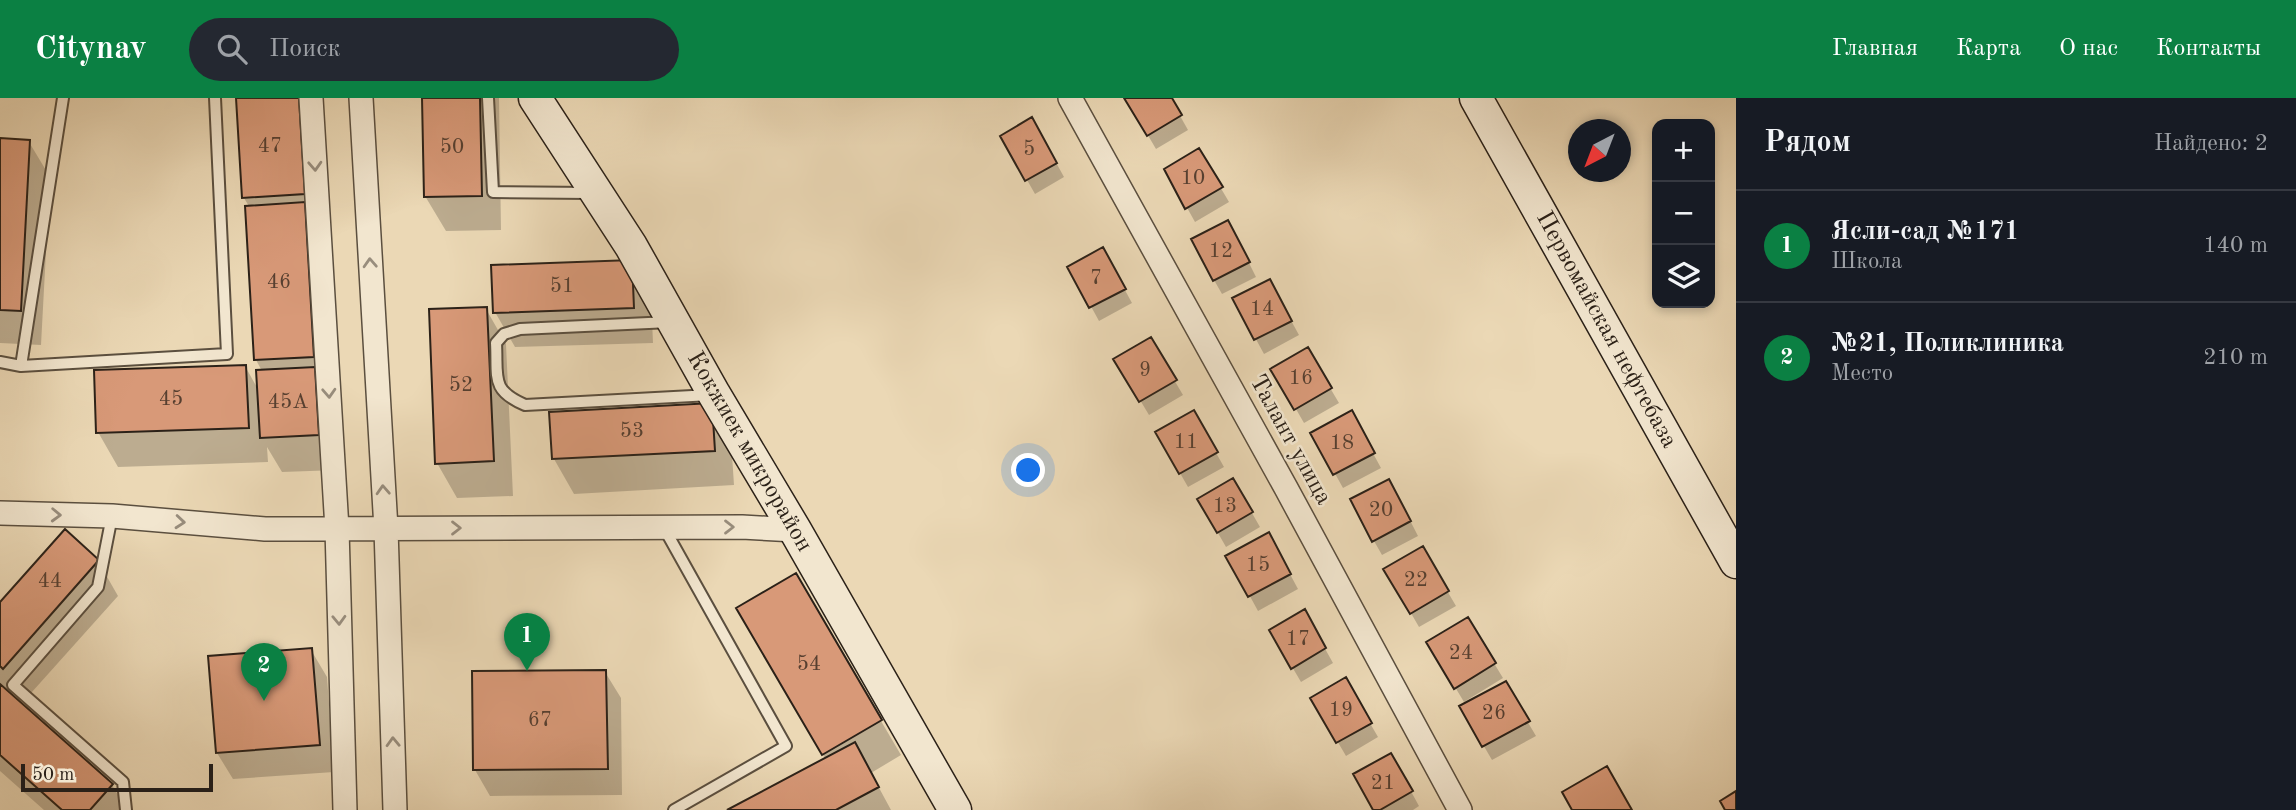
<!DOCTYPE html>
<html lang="ru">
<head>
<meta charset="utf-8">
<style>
  :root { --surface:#171b24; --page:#242831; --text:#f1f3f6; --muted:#9ea1a6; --line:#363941; --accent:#0b8043 }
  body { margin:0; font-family:"Old Standard TT",serif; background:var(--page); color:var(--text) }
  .controls { position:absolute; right:21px; top:21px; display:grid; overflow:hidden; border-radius:14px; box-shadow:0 4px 10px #0003 }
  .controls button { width:63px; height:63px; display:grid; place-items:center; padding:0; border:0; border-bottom:2px solid var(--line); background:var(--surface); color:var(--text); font:35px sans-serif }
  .compass { position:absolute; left:1568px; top:21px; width:63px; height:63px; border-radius:50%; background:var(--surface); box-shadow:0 4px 10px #0003; rotate:222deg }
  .scale { position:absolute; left:21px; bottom:18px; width:192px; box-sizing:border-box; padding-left:7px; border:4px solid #2b2118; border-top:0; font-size:19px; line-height:24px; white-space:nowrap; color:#2b2118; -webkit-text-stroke:5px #f2e6cf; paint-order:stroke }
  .you { position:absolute; left:1029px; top:373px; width:24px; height:24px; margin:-18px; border:5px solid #fff; border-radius:50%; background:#1a73e8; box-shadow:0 0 0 10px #1a73e833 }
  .badge { display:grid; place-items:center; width:46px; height:46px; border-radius:50%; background:var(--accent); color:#fff; font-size:23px; font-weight:700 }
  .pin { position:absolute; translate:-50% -58px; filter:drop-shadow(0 2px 4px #0008) }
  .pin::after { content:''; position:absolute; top:37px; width:24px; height:21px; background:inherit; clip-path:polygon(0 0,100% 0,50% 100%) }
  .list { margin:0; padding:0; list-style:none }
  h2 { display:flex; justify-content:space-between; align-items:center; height:91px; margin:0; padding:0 28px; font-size:30px }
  h2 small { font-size:23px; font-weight:400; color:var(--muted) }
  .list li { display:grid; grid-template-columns:46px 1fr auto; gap:21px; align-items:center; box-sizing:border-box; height:112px; padding:0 28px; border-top:2px solid var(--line) }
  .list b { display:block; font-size:26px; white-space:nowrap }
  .list p { margin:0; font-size:23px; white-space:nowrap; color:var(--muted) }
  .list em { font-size:23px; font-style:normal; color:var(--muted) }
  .icon { flex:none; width:38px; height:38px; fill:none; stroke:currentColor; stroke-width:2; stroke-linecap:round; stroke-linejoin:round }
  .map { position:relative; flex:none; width:1736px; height:712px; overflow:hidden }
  header { display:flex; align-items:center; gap:42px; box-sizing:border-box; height:98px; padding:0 35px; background:var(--accent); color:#fff }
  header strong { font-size:33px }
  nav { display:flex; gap:38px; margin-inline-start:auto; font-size:24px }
  .search { width:490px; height:63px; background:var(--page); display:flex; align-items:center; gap:18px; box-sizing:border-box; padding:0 24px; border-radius:38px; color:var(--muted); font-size:26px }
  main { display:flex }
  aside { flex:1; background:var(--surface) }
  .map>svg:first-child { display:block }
</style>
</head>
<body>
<header>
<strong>Citynav</strong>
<div class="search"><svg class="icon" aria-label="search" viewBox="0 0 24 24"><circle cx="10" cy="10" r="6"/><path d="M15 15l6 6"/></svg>Поиск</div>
<nav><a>Главная</a><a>Карта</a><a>О нас</a><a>Контакты</a></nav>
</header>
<main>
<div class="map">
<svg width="1736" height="712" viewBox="0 0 1736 712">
  <rect width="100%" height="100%" fill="#ebd8b5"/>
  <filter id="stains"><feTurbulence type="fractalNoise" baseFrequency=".00286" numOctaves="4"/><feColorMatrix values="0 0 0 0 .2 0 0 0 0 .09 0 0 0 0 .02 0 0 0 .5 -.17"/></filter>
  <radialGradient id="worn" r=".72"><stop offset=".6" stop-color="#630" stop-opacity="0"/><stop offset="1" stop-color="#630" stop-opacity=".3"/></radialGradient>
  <path fill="#0003" d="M237 0H316L338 372 282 374 267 349 268 364 118 369 98 334 245 268 259 293 262 273 256 262 250 110 244 100Z
    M424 0H499L501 132 446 133 425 98Z
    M1126 0H1170L1188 32 1156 51Z
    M1032 21 1064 79 1035 96 1002 38Z
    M0 42 29 44 50 79 41 247 0 245Z
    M1199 53 1229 104 1195 124 1166 72Z
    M1236 139 1256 179 1222 196 1214 182Z
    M1103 152 1132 205 1099 223 1070 170Z
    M631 163 651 198 653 245 515 249 495 214Z
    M1277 197 1299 237 1264 256 1234 201Z
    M486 211 506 246 513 398 457 400 437 365Z
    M1150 241 1183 297 1149 317 1116 262Z
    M1307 251 1339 305 1304 325 1273 271Z
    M711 307 731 342 734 387 574 396 554 361Z
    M1193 314 1224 369 1188 389 1157 335Z
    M1351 315 1381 370 1343 390 1313 336Z
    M1233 382 1260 429 1226 449 1199 402Z
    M1397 397 1418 438 1382 457 1374 443Z
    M1276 450 1298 491 1258 513 1228 458Z
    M1422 450 1456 508 1419 529 1386 472Z
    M98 463 118 498 23 604 9 592 13 600 112 687 127 712H44L0 673V507Z
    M795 477 901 657 871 675 891 712H731L826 662 738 511Z
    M1304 513 1333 565 1301 584 1271 533Z
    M1467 521 1503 580 1464 604 1428 544Z
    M311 552 327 579 334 674 233 681 217 655Z
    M605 574 621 600 622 697 490 698 475 672Z
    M1345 582 1378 639 1346 658 1312 600Z
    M1505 586 1536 638 1492 662 1461 609Z
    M1391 657 1419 708 1413 712H1375Z"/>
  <path fill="#d89978" stroke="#2b2118" stroke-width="2" d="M236 0H299L305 96 242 100Z
    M422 0H480L482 98 424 99Z
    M1124 0H1172L1182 17 1147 38Z
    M1032 19 1057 65 1025 83 1000 38Z
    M0 40 30 42 21 213 0 212Z
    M1199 50 1223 89 1185 111 1164 71Z
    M305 104 314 259 254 262 245 108Z
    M1228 122 1250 164 1213 183 1191 141Z
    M1103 149 1126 191 1089 210 1067 169Z
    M632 162 634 210 493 215 491 167Z
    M1270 181 1292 223 1254 242 1232 200Z
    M487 209 494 363 435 366 429 211Z
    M1151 239 1177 282 1139 304 1113 261Z
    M1308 249 1332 290 1294 312 1270 271Z
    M246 267 249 330 96 335 94 272Z
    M315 269 319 337 260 340 256 272Z
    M712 305 715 353 552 361 549 314Z
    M1194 312 1218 354 1179 376 1155 334Z
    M1352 312 1375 355 1333 377 1310 335Z
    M1233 380 1253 414 1217 435 1197 401Z
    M1389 381 1411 423 1372 444 1350 401Z
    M65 431 99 462 3 571 0 568V504Z
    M1269 434 1291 476 1248 499 1225 458Z
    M1423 448 1449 493 1410 516 1383 471Z
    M796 475 882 622 822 657 736 510Z
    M1305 511 1326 550 1291 571 1269 532Z
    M1468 519 1496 565 1454 591 1426 544Z
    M312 550 320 647 216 655 208 558Z
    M606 572 608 671 473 672 472 573Z
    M1346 579 1372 625 1336 645 1310 600Z
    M1506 583 1530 623 1482 649 1459 608Z
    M0 586 113 686 90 712H62L0 657Z
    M855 644 879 689 836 712H727Z
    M1391 655 1413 693 1380 712H1373L1353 676Z
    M1607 668 1632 712H1572L1562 694Z
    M1736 693V712H1725L1720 703Z"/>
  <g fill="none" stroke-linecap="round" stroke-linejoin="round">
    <defs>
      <path id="lane" d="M488 0 493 94 590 95
        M670 224 520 231 504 236 496 245C498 279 490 292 525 307L711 297
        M0 264 21 268 227 256 215 0
        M21 268 63 0
        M112 418 98 489 13 587 123 684 126 712
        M664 430 786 648 674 712"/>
      <path id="street" d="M311 0 337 431 345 712
        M361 0 386 431 395 712
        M1070 0 1286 390 1460 712
        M0 415 112 418 265 431 742 429 795 432"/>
      <path id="secondary" d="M535 0 631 148 714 296 795 432 955 712
        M1476 0 1736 464"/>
    </defs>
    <use href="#lane" stroke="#5b4f3f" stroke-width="14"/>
    <use href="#street" stroke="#5b4f3f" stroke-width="26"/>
    <use href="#secondary" stroke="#2b2118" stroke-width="35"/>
    <use href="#lane" stroke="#f2e6cf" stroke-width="10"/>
    <use href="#street" stroke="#f2e6cf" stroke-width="23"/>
    <use href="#secondary" stroke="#f2e6cf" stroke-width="32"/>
  </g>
  <defs><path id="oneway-chevron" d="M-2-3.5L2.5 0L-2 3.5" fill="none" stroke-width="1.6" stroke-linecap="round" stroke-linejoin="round" transform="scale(1.75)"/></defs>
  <g stroke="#988d7d">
    <use href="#oneway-chevron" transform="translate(315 68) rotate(87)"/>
    <use href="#oneway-chevron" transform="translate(370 165) rotate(-93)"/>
    <use href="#oneway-chevron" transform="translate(329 295) rotate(87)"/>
    <use href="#oneway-chevron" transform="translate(383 392) rotate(-93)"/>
    <use href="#oneway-chevron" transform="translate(56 417) rotate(2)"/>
    <use href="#oneway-chevron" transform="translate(180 424) rotate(5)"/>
    <use href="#oneway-chevron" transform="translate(729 429)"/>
    <use href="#oneway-chevron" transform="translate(456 430)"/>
    <use href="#oneway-chevron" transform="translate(339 522) rotate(88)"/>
    <use href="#oneway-chevron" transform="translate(393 644) rotate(-92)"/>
  </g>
  <g text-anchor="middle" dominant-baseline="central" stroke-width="5" stroke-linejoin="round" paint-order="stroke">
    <g font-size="21" fill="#563f30">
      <text x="270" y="48">47</text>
      <text x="452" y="49">50</text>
      <text x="1029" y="51">5</text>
      <text x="1193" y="80">10</text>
      <text x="1221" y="153">12</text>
      <text x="1096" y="180">7</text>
      <text x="279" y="184">46</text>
      <text x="562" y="188">51</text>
      <text x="1262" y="211">14</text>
      <text x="1145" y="272">9</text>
      <text x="1301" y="280">16</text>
      <text x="461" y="287">52</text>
      <text x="171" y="301">45</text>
      <text x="288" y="304">45А</text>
      <text x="632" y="333">53</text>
      <text x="1186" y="344">11</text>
      <text x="1342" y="345">18</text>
      <text x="1225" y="408">13</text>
      <text x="1381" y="412">20</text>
      <text x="1258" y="467">15</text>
      <text x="1416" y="482">22</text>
      <text x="50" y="483">44</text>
      <text x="1298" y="541">17</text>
      <text x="1461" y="555">24</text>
      <text x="809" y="566">54</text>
      <text x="1341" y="612">19</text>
      <text x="1494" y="615">26</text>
      <text x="540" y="622">67</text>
      <text x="1383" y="685">21</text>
    </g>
    <g font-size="24" fill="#2b2118" stroke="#f2e6cf">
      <text transform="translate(1606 232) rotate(61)">Первомайская нефтебаза</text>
      <text transform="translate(1290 342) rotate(61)">Талант улица</text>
      <text transform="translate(749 354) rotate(60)">Кокжиек микрорайон</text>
    </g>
  </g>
  <rect width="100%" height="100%" filter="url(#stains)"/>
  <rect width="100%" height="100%" fill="url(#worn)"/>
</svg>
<div class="controls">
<button>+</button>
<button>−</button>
<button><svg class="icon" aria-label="layers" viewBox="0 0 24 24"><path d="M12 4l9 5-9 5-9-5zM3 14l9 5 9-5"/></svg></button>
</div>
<svg class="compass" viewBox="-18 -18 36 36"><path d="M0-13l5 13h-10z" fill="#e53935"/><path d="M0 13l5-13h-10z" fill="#9ea1a6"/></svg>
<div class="scale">50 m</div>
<div class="you"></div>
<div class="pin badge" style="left:527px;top:573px">1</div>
<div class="pin badge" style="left:264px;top:603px">2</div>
</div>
<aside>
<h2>Рядом<small>Найдено: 2</small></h2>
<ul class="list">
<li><span class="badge">1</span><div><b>Ясли-сад №171</b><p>Школа</p></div><em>140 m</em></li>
<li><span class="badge">2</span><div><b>№21, Поликлиника</b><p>Место</p></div><em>210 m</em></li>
</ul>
</aside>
</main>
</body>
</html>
